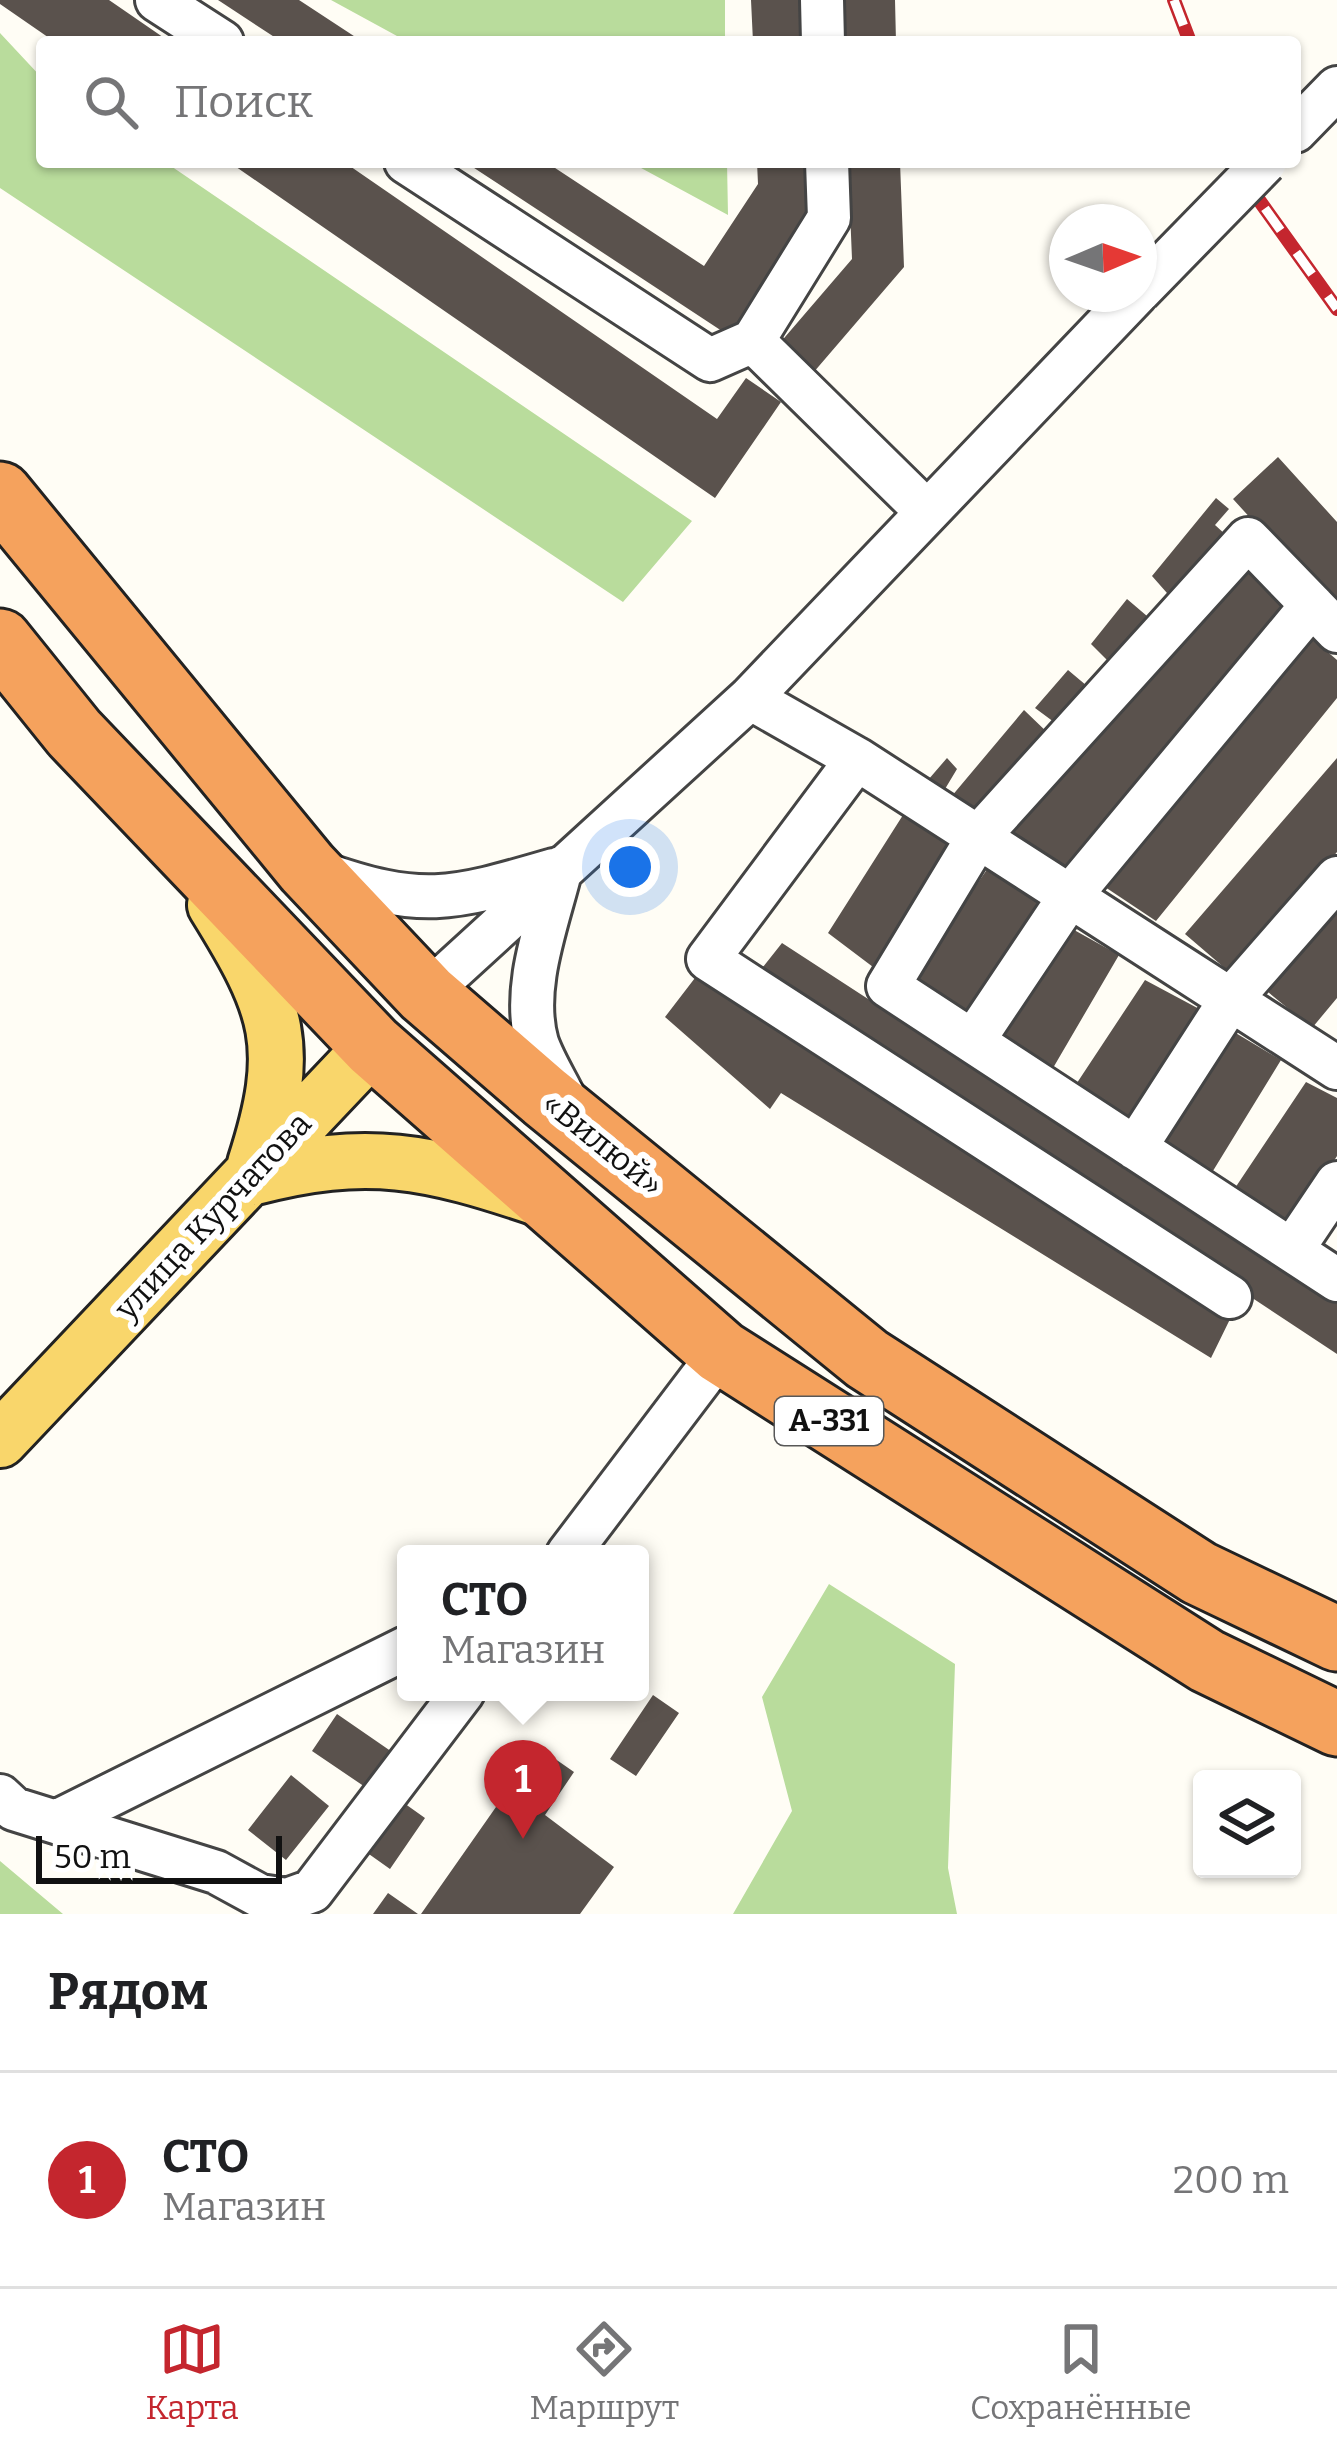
<!DOCTYPE html>
<html lang="ru">
<head>
<meta charset="utf-8">
<style>
  :root { --surface:#fff; --page:#f2f2f2; --text:#202124; --muted:#757577; --line:#e0e0e0; --accent:#c4262e }
  body { margin:0; font-family:Bitter,serif; background:var(--page); color:var(--text) }
  .controls { position:absolute; right:36px; bottom:36px; display:grid; overflow:hidden; border-radius:12px; box-shadow:0 3px 9px #0004 }
  .controls button { width:108px; height:108px; display:grid; place-items:center; padding:0; border:0; border-bottom:3px solid var(--line); background:var(--surface); color:var(--text); font:60px sans-serif }
  .compass { position:absolute; left:1049px; top:204px; width:108px; height:108px; border-radius:50%; background:var(--surface); box-shadow:0 3px 9px #0004; rotate:88deg }
  .scale { position:absolute; left:36px; bottom:30px; width:246px; box-sizing:border-box; padding-left:12px; border:6px solid #111; border-top:0; font-size:33px; line-height:42px; white-space:nowrap; color:#111; -webkit-text-stroke:9px #fff; paint-order:stroke }
  .you { position:absolute; left:630px; top:867px; width:42px; height:42px; margin:-30px; border:9px solid #fff; border-radius:50%; background:#1a73e8; box-shadow:0 0 0 18px #1a73e833 }
  .badge { display:grid; place-items:center; width:78px; height:78px; border-radius:50%; background:var(--accent); color:#fff; font-size:39px; font-weight:700 }
  .pin { position:absolute; translate:-50% -99px; filter:drop-shadow(0 3px 6px #0008) }
  .pin::after { content:''; position:absolute; top:63px; width:42px; height:36px; background:inherit; clip-path:polygon(0 0,100% 0,50% 100%) }
  .popup { position:absolute; left:397px; top:1545px; width:252px; height:156px; box-sizing:border-box; display:grid; place-content:center; border-radius:12px; background:var(--surface); filter:drop-shadow(0 3px 9px #0005); font-size:39px; white-space:nowrap; color:var(--muted) }
  .popup b { font-size:45px; color:var(--text) }
  .popup::after { content:''; position:absolute; left:50%; top:100%; margin-left:-24px; border:24px solid transparent; border-top-color:var(--surface) }
  .list { margin:0; padding:0; list-style:none }
  h2 { display:flex; justify-content:space-between; align-items:center; height:156px; margin:0; padding:0 48px; font-size:51px }
  h2 small { font-size:39px; font-weight:400; color:var(--muted) }
  .list li { display:grid; grid-template-columns:78px 1fr auto; gap:36px; align-items:center; box-sizing:border-box; height:216px; padding:0 48px; border-top:3px solid var(--line) }
  .list b { display:block; font-size:45px; white-space:nowrap }
  .list p { margin:0; font-size:39px; white-space:nowrap; color:var(--muted) }
  .list em { font-size:39px; font-style:normal; color:var(--muted) }
  .icon { flex:none; width:66px; height:66px; fill:none; stroke:currentColor; stroke-width:2; stroke-linecap:round; stroke-linejoin:round }
  .map { position:relative; flex:none; width:1337px; height:1914px; overflow:hidden }
  .search { position:absolute; background:var(--surface); box-shadow:0 3px 9px #0004; left:36px; right:36px; top:36px; height:132px; display:flex; align-items:center; gap:30px; box-sizing:border-box; padding:0 42px; border-radius:12px; color:var(--muted); font-size:45px }
  .sheet { height:372px; background:var(--surface) }
  nav { display:flex; justify-content:space-around; align-items:center; box-sizing:border-box; height:168px; border-top:3px solid var(--line); background:var(--surface); font-size:33px; color:var(--muted) }
  nav a { display:grid; justify-items:center; gap:6px }
  nav .on { color:var(--accent) }
  .map>svg:first-child { display:block }
</style>
</head>
<body>
<div class="map">
<svg width="1337" height="1914" viewBox="0 0 1337 1914">
  <rect width="100%" height="100%" fill="#fffdf5"/>
  <path fill="#b9dc9c" d="M331 0H725V42H408Z
    M0 33 42 78V162H165L692 521 623 602 0 188Z
    M630 162H727L728 215Z
    M829 1584 955 1664 948 1868 957 1914H733L792 1811 762 1697Z
    M0 1861 63 1914H0Z"/>
  <path fill="#5a524d" d="M0 0H109L170 42H55L0 4Z
    M218 0H299L363 42H282Z
    M751 0H811L813 42H753Z
    M843 0H895L896 42H844Z
    M229 162H344L717 419 746 378 781 402 715 498Z
    M465 162H546L704 266 758 184 757 162H817L818 204 731 337Z
    M848 162H900L904 267 813 373 779 344 852 259Z
    M1278 457 1337 522V613L1233 499Z
    M1216 498 1229 509 1215 525 1226 535 1174 601 1152 576Z
    M1239 563 1292 602 1071 874 1005 829Z
    M1127 599 1154 622 1115 668 1091 644Z
    M1308 635 1337 660V698L1156 921 1099 883Z
    M1068 670 1093 691 1062 728 1035 708Z
    M1024 710 1050 735 982 816 951 797Z
    M947 758 957 769 939 799 922 787Z
    M1337 758V852L1234 976 1185 934Z
    M903 815 958 850 877 970 828 933Z
    M988 868 1042 905 969 1030 909 983Z
    M1337 901V998L1312 1028 1263 988Z
    M1067 926 1119 955 1046 1080 988 1043Z
    M782 943 1337 1304V1354L1042 1159 755 977Z
    M698 974 1233 1313 1211 1358 781 1093 770 1109 665 1017Z
    M1145 980 1203 1011 1129 1135 1069 1095Z
    M1229 1029 1281 1060 1208 1179 1151 1145Z
    M1306 1082 1337 1098V1156L1289 1231 1229 1197Z
    M653 1695 679 1713 636 1776 610 1759Z
    M337 1714 395 1754 371 1791 312 1751Z
    M538 1747 574 1772 545 1815 614 1867 580 1914H421Z
    M291 1775 329 1806 286 1860 248 1830Z
    M394 1796 425 1818 390 1869 359 1847Z
    M388 1893 418 1914H373Z"/>
  <g fill="none" stroke-linecap="round" stroke-linejoin="round">
    <defs>
      <path id="minor" d="M157 0 222 42
        M822 0 823 42
        M1295 131 1337 88
        M406 162 710 360 753 341 829 218 827 162
        M753 341 927 512
        M1337 631 1248 539 978 837 888 986 1337 1280
        M750 698 857 759 1337 1068
        M857 759 708 959 1230 1297
        M561 868C548 922 521 987 537 1043 544 1063 557 1083 566 1102
        M318 872C422 909 451 900 554 870
        M426 994 750 698 1136 294
        M973 1041 1070 896 1312 605
        M1135 1148 1231 999 1337 878
        M1292 1250 1337 1183
        M568 1554 721 1352
        M0 1796 14 1809 216 1872 260 1896 287 1900 312 1891 463 1692
        M56 1822 406 1648"/>
      <path id="major" d="M215 905C279 1008 293 1046 255 1164
        M251 1178C368 1147 428 1161 541 1199
        M0 1440 373 1046"/>
      <path id="highway" d="M0 494 307 868 426 994 545 1097 867 1359 1199 1573 1337 1639
        M0 641 74 733 373 1046 721 1352 1207 1661 1337 1724"/>
    </defs>
    <use href="#minor" stroke="#444" stroke-width="48"/>
    <use href="#major" stroke="#222" stroke-width="60"/>
    <use href="#highway" stroke="#222" stroke-width="69"/>
    <use href="#minor" stroke="#fff" stroke-width="42"/>
    <use href="#major" stroke="#f9d66b" stroke-width="54"/>
    <use href="#highway" stroke="#f5a25d" stroke-width="63"/>
    <defs>
      <path id="rail" d="M1174 0 1190 42
        M1238 162 1246 182 1337 309"/>
    </defs>
    <use href="#rail" stroke="#c4262e" stroke-width="14"/>
    <use href="#rail" stroke="#fff" stroke-width="9" stroke-dasharray="27" stroke-linecap="butt"/>
    <defs>
      <path id="minor-bridge" d="M1139 291 1265 162"/>
    </defs>
    <use href="#minor-bridge" stroke="#444" stroke-width="48" stroke-linecap="butt"/>
    <use href="#minor-bridge" stroke="#fff" stroke-width="42"/>
  </g>
  <g text-anchor="middle" dominant-baseline="central" stroke-width="12" stroke-linejoin="round" paint-order="stroke">
    <rect fill="#fff" stroke="#585858" stroke-width="3" x="775" y="1397" width="108" height="48" rx="9"/>
    <g font-size="30" font-weight="bold" fill="#111">
      <text x="829" y="1421">А-331</text>
    </g>
    <g font-size="33" fill="#111" stroke="#fff">
      <text transform="translate(603 1144) rotate(39)">«Вилюй»</text>
      <text transform="translate(213 1216) rotate(-47)">улица Курчатова</text>
    </g>
  </g>
</svg>
<div class="controls">
<button><svg class="icon" aria-label="layers" viewBox="0 0 24 24"><path d="M12 4l9 5-9 5-9-5zM3 14l9 5 9-5"/></svg></button>
</div>
<svg class="compass" viewBox="-18 -18 36 36"><path d="M0-13l5 13h-10z" fill="#e53935"/><path d="M0 13l5-13h-10z" fill="#757577"/></svg>
<div class="scale">50 m</div>
<div class="you"></div>
<div class="pin badge" style="left:523px;top:1839px">1</div>
<div class="popup"><b>СТО</b>Магазин</div>
<div class="search"><svg class="icon" aria-label="search" viewBox="0 0 24 24"><circle cx="10" cy="10" r="6"/><path d="M15 15l6 6"/></svg>Поиск</div>
</div>
<section class="sheet">
<h2>Рядом<small></small></h2>
<ul class="list">
<li><span class="badge">1</span><div><b>СТО</b><p>Магазин</p></div><em>200 m</em></li>
</ul>
</section>
<nav>
<a class="on"><svg class="icon" aria-label="map" viewBox="0 0 24 24"><path d="M3 6l6-2 6 2 6-2v14l-6 2-6-2-6 2zM9 4v14M15 6v14"/></svg>Карта</a>
<a><svg class="icon" aria-label="directions" viewBox="0 0 24 24"><path d="M12 3l9 9-9 9-9-9zM9 14v-3h6M13 9l2 2-2 2"/></svg>Маршрут</a>
<a><svg class="icon" aria-label="saved" viewBox="0 0 24 24"><path d="M7 4h10v16l-5-4-5 4z"/></svg>Сохранённые</a>
</nav>
</body>
</html>
